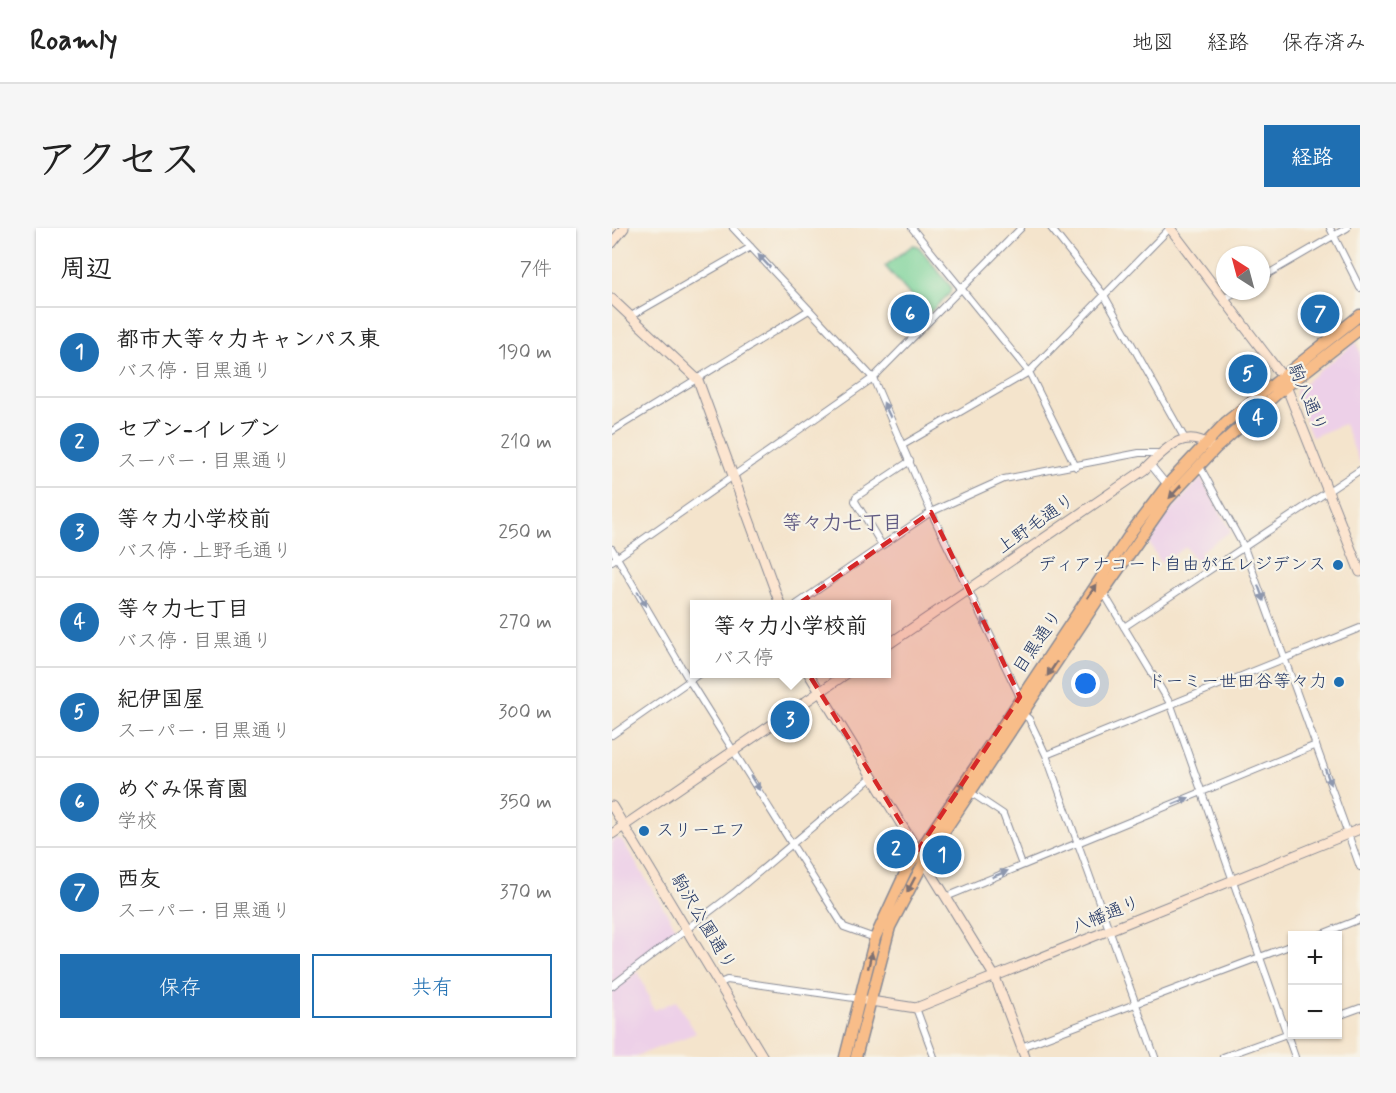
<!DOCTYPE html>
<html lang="ja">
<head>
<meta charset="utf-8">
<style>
  :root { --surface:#fff; --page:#f6f6f6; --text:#222; --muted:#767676; --line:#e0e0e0; --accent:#1f6fb2 }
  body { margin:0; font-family:Mynerve,"Klee One",sans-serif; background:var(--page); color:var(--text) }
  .controls { position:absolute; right:18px; bottom:18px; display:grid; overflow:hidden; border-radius:0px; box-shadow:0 2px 4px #0004 }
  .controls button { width:54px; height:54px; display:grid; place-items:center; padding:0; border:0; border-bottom:2px solid var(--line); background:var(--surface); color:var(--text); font:30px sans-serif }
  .compass { position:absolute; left:604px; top:18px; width:54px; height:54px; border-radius:50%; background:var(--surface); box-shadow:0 2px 4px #0004; rotate:324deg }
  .you { position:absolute; left:474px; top:456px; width:21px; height:21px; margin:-15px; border:4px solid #fff; border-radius:50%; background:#1a73e8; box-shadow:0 0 0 9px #1a73e833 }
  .badge { display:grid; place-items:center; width:39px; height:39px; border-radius:50%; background:var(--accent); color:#fff; font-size:20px; font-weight:700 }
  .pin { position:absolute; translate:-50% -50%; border:3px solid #fff; box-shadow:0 2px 6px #0006 }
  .popup { position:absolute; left:78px; top:372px; width:201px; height:78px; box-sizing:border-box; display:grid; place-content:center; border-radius:0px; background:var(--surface); filter:drop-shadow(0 2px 4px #0005); font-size:20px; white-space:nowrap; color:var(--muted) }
  .popup b { font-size:22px; color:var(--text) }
  .popup::after { content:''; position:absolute; left:50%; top:100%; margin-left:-12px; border:12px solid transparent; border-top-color:var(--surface) }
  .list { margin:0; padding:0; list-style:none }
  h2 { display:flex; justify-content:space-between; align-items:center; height:78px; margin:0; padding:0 24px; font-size:26px }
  h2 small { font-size:20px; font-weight:400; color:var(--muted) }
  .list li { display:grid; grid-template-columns:39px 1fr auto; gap:18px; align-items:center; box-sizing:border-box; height:90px; padding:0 24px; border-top:2px solid var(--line) }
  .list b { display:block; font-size:22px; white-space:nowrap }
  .list p { margin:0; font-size:20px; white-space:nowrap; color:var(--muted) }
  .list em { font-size:20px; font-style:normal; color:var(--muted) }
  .actions { display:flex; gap:12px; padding:18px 24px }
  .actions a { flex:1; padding:14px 0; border:2px solid var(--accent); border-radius:0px; text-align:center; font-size:21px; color:var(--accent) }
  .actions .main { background:var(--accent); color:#fff }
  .map { position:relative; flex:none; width:748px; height:829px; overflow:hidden; border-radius:0px }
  header { display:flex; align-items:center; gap:36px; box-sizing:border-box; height:84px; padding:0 30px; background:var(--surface); border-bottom:2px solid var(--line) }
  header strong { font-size:28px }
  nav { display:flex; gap:33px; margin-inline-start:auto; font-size:21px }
  .intro { display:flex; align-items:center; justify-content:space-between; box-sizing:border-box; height:144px; padding:0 36px }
  h1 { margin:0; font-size:42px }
  .button { padding:15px 27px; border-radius:0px; background:var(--accent); color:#fff; font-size:21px; font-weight:700 }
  main { display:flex; gap:36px; padding:0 36px }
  aside { flex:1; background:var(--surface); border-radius:0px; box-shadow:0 2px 4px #0004 }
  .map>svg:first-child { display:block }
</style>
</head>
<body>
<header>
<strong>Roamly</strong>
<nav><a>地図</a><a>経路</a><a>保存済み</a></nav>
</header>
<div class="intro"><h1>アクセス</h1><a class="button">経路</a></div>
<main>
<aside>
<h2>周辺<small>7件</small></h2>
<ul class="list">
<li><span class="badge">1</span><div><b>都市大等々力キャンパス東</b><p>バス停 · 目黒通り</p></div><em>190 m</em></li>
<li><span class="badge">2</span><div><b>セブン-イレブン</b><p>スーパー · 目黒通り</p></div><em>210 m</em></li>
<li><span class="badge">3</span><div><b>等々力小学校前</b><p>バス停 · 上野毛通り</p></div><em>250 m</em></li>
<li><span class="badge">4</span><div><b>等々力七丁目</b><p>バス停 · 目黒通り</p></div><em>270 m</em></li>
<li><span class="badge">5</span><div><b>紀伊国屋</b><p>スーパー · 目黒通り</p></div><em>300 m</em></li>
<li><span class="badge">6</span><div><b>めぐみ保育園</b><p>学校</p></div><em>350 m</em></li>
<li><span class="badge">7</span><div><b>西友</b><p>スーパー · 目黒通り</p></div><em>370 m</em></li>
</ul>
<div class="actions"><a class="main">保存</a><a>共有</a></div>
</aside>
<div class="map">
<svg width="748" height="829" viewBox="0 0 748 829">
  <rect width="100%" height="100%" fill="#f7f3e8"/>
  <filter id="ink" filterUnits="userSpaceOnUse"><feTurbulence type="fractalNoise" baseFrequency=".0167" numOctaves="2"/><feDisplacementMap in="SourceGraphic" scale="12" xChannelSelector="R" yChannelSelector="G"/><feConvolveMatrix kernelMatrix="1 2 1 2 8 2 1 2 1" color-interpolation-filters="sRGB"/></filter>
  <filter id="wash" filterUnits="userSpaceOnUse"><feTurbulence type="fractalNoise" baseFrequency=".008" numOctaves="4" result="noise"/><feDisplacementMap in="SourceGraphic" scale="24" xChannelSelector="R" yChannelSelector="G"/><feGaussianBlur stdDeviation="1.35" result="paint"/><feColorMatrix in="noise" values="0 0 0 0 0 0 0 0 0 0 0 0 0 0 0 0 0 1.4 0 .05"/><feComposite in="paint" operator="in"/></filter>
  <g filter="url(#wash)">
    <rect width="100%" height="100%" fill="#f4e4cc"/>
    <path fill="#edd0e8" d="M744 114 748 124V236L732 196 700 209 684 167 685 161Z
      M589 250 619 303 588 324 597 338 590 343 574 319 549 335 537 315 556 286Z
      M4 610 10 612 64 700V705L0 755V613Z
      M26 743 42 782 64 773 84 805 22 829H0V763Z"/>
    <path fill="#79d298" stroke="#4a807b" stroke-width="1.5" d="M301 17 306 18 339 59 338 65 315 87 273 38Z"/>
  </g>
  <g filter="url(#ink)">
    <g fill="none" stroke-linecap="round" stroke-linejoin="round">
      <defs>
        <path id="street" d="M121 0 261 150 319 284 408 469
          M300 0 417 144 464 239
          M439 0 492 67 573 211
          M718 0 748 60
          M649 50 735 0
          M613 70 626 63
          M19 88 139 19
          M0 203 197 82
          M291 217 417 144 558 0
          M538 236 555 257
          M587 237 632 319 748 639
          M270 317 243 273 244 269 298 233
          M0 321 77 452 232 699 263 710
          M0 333 261 150 409 0
          M491 364 559 477 683 829
          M185 376 319 284 392 251 527 225H547
          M512 399 748 242
          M410 485 417 491 434 527 543 829
          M0 507 87 446
          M434 527 748 400
          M358 564 391 586 410 637
          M334 669 704 517
          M705 708 748 691
          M108 755 115 752 249 771
          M0 758 122 665 260 549
          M304 780 322 829
          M726 788 748 780
          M409 819 680 717
          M611 829 680 804"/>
        <path id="secondary" d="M558 0 670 148 748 344
          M0 15 12 0
          M0 71 86 152 168 376
          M274 418 532 242C551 224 571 198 598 218
          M197 446 383 749 413 829
          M0 578 151 829
          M0 606 234 446
          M252 772 304 780 748 601"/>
        <path id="primary" d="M233 829 263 710 294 643 520 303 555 257 614 194 748 87
          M244 829 278 699 312 634 491 364 555 272 603 221 666 165 748 101"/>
      </defs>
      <use href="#street" stroke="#888a95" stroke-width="8"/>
      <use href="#secondary" stroke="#888a95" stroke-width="11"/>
      <use href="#primary" stroke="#888a95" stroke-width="13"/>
      <use href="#street" stroke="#fff" stroke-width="6"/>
      <use href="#secondary" stroke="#fce5d0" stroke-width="9"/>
      <use href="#primary" stroke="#f8bd89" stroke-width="10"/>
    </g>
    <defs><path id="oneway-solid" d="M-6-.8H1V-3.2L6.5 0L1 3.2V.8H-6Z" transform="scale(1.5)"/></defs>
    <g fill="#8d97ae">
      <use href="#oneway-solid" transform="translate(152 33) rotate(-133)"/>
      <use href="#oneway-solid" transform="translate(275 182) rotate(-115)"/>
      <use href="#oneway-solid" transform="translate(649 365) rotate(70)"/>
      <use href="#oneway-solid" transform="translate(30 371) rotate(59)"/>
      <use href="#oneway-solid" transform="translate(374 398) rotate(-115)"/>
      <use href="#oneway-solid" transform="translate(716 549) rotate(70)"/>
      <use href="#oneway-solid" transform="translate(143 555) rotate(58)"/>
      <use href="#oneway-solid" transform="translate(569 573) rotate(-22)"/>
      <use href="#oneway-solid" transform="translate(388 646) rotate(-22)"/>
    </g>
    <g fill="#7e6f71">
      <use href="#oneway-solid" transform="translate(563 264) rotate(133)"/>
      <use href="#oneway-solid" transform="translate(480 363) rotate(-56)"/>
      <use href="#oneway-solid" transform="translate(440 441) rotate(124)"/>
      <use href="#oneway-solid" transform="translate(348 560) rotate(-56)"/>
      <use href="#oneway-solid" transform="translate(299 657) rotate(118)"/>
      <use href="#oneway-solid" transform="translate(258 732) rotate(-77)"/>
    </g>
  </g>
  <path fill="#d62828" fill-opacity="0.2" stroke="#d62828" stroke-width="4.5" stroke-dasharray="12 8" stroke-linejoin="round" d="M319 284 408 469 306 622 191 437 172 386Z"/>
  <g fill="#1f6fb2" stroke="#f7f3e8" stroke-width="2">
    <circle cx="726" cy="337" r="6"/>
    <circle cx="727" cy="454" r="6"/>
    <circle cx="32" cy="603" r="6"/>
  </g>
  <g text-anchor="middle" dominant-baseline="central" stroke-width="4.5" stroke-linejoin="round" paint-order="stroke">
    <g font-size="18" fill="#1b2f5e" stroke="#f7f3e8">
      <text transform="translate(695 170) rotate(67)">駒八通り</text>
      <text transform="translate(424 296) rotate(-35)">上野毛通り</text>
      <text transform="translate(426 414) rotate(-56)">目黒通り</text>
      <text transform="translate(494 687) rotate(-22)">八幡通り</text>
      <text transform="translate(91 694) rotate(59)">駒沢公園通り</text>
    </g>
    <g font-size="18" fill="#1b2f5e" stroke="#f7f3e8" text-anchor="end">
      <text x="714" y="337">ディアナコート自由が丘レジデンス</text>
      <text x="715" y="454">ドーミー世田谷等々力</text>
      <text x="44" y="603" text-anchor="start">スリーエフ</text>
    </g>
    <g font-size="20" font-weight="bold" fill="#605a82" stroke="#f7f3e8">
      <text x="230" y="295">等々力七丁目</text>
    </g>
  </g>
</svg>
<div class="controls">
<button>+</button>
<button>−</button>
</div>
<svg class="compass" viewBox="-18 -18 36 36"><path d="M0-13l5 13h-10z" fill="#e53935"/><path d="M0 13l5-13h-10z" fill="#767676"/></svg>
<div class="you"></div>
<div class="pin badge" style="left:330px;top:627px">1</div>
<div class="pin badge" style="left:284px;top:621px">2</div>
<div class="pin badge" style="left:178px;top:492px">3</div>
<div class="popup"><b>等々力小学校前</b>バス停</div>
<div class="pin badge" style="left:646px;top:190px">4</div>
<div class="pin badge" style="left:636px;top:146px">5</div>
<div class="pin badge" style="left:298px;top:86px">6</div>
<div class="pin badge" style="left:708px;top:86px">7</div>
</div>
</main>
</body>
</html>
